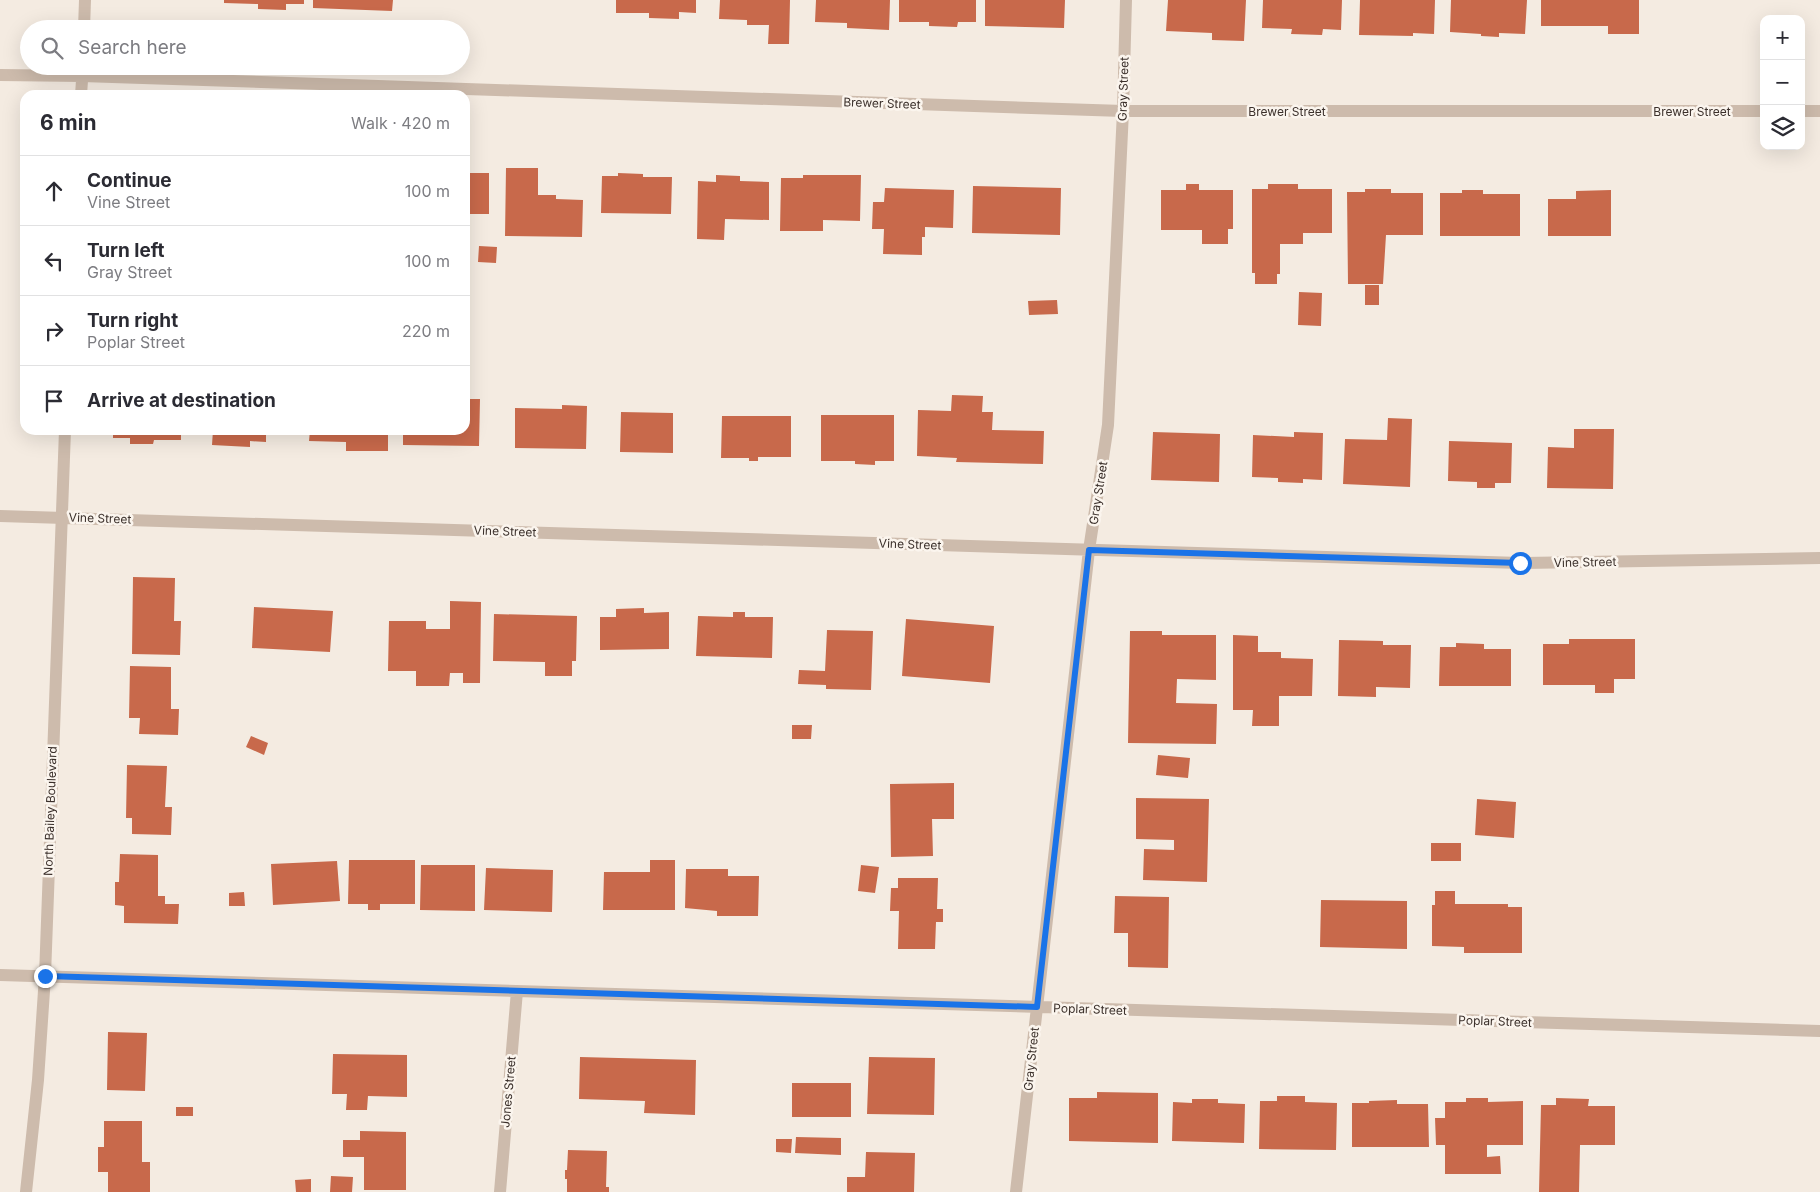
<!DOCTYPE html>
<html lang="en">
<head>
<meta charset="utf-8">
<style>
  :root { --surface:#fff; --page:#f7f7f7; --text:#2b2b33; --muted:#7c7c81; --line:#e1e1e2 }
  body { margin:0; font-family:Inter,sans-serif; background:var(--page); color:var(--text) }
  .controls { position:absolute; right:15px; top:15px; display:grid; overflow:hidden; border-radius:10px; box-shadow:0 5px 20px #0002 }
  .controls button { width:45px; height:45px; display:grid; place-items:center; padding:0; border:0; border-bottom:1px solid var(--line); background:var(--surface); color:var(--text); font:25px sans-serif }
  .stop { position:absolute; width:15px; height:15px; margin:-11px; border:4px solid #1a73e8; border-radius:50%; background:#fff }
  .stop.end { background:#1a73e8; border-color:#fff; box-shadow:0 1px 5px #0008 }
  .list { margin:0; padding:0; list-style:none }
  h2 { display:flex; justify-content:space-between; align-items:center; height:65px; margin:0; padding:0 20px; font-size:21px }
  h2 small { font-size:16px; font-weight:400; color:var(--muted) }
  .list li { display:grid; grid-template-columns:32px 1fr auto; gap:15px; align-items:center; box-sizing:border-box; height:70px; padding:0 20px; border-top:1px solid var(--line) }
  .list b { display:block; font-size:19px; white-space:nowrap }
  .list p { margin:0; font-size:16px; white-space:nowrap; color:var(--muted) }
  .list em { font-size:16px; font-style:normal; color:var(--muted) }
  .icon { flex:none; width:28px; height:28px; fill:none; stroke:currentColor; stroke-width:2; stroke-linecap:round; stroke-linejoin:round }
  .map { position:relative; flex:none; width:1820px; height:1192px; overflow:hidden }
  .search { position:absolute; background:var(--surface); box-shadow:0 5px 20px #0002; left:20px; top:20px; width:450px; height:55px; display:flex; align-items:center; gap:12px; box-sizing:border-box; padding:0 18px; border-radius:28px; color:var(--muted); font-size:19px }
  .panel { position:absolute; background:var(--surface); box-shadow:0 5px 20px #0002; left:20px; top:90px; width:450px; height:345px; border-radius:15px }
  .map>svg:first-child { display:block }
</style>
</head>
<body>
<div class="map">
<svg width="1820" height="1192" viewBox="0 0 1820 1192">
  <rect width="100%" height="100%" fill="#f4ebe1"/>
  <path fill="#c8694b" d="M224 0H304V4H286V10L258 9V4L224 3Z
    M313 0H393L392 11 313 8Z
    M616 0H696V13L679 12V19L649 18V13H616Z
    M720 0H790L789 44H768L769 25H747V20L719 19Z
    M816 0H890L889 30 847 28V23L815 22Z
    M899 0H976V22H958L957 27 929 26V22H899Z
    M985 0H1065L1064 28 985 26Z
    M1168 0H1246L1244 41 1212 40V33L1166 31Z
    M1263 0H1342L1341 30 1323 29 1322 35 1291 34 1292 29 1262 28Z
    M1360 0H1435L1434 34 1413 33V36L1359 35Z
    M1451 0H1527L1525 34 1499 33V37L1481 36V34L1450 32Z
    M1541 0H1639V34H1608V26H1541Z
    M506 168H538V195H556V199L583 200 582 237 505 236Z
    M465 173H489V214H465Z
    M618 173 643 174V177H672L671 214 601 213 602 176H618Z
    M716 175 740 176V181L769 182V220L725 219 724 240 697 239 698 181 716 182Z
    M803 175H861L860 221 823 220V231H780L781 178H803Z
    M1186 184H1199V190H1233V229H1228V244H1202V230H1161V190H1186Z
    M1268 184H1298V189H1332V233H1303V244H1280V274H1277V284H1255V273H1252V189H1268Z
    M973 186 1061 188 1060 235 972 233Z
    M885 188 954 190 953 228 925 227V237H922V255L883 254 884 229H872L873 202H884Z
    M1365 189H1391V193H1423V235H1386L1383 284H1348L1347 192H1365Z
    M1462 190H1483V194H1520V236H1440V193H1462Z
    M1611 190V236H1548V199H1576V191Z
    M479 246 497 247 496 263 478 262Z
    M1365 285H1379V305H1365Z
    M1299 292 1322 293 1321 326 1298 325Z
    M1057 300 1058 314 1029 315 1028 301Z
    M952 395 983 396 982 412H993L992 430 1044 431 1043 464 956 462 957 458 917 456 918 410 951 411Z
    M465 399H480L479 446 403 445V430H465Z
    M562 405 587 406 586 449 515 448V408L562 409Z
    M621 412 673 413V453L620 452Z
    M821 415H894V461H875V465L855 464V461H821Z
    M722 416H791V457H758V461H749V458H721Z
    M1388 418 1412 419 1410 487 1343 484 1345 439 1387 440Z
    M1574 429H1614L1613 489 1547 488 1548 447 1574 448Z
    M113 430H181V440H154L153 444H130V438H113Z
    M213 430H286V435L266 434V442L250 441V447L212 445Z
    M310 430H388V451H346V442L309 441Z
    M1153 432 1220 434 1219 482 1151 480Z
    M1294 432 1323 433 1322 480 1303 479V483L1278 482V478L1252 477 1253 435 1294 437Z
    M1449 441 1512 443 1511 483H1495V488H1477V482L1448 481Z
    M133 577 175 578 174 621H181L180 655 132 654Z
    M450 601 481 602 480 683H463V673H450L449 686H416V671H388L389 621H426V629H450Z
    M254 607 333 611 330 652 252 648Z
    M644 608V613L669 612V649L600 650V617H616V609Z
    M733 612H745V617H773L772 658 696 656 698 616 733 617Z
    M494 614 577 616 576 661H572V676H545V662L493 661Z
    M906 619 994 626 990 683 902 676Z
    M827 630 873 631 871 690 826 689V685L798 684 799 670 825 671Z
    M1130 631H1162V635H1216V680L1177 679 1176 703 1217 704 1216 744 1128 743Z
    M1233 635 1258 636V652H1281V658L1313 659 1312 696H1279V726H1252L1253 710H1233Z
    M1569 639H1635V679H1614V693H1595V685H1543V644H1569Z
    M1339 640 1383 641V645H1411L1410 688 1376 687V697L1338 696Z
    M1456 643 1484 644V649H1511V686H1439L1440 647H1456Z
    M130 666 171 667V709H179L178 735 139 734 140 718H129Z
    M792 725H812L811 739H792Z
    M251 736 268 743 264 755 246 747Z
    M1158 755 1190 758 1188 778 1156 775Z
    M127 765 167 766 165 807H172L171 835 132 834V818H126Z
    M954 783V819H932L933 856 891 857 890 784Z
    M1136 798 1209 799 1207 882 1143 880 1144 849 1174 850V840L1136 839Z
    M1477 799 1516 802 1514 838 1475 835Z
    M1431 843H1461V861H1431Z
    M120 854 158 855V896H165V904H179L178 924 124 923V906L115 905V882H119Z
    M349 860H415V904H380V910H368V904H348Z
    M650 860H675V910H603L604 872H650Z
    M337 861 340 901 273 905 271 864Z
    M421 865H475V911L420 910Z
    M861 865 879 867 875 893 858 891Z
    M486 868 553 870 552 912 484 910Z
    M686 869H728V876H759L758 916H717V911L685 908Z
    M898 878H938L937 909H943V922H936L935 949H898L899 911H890L891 888H898Z
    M1435 891H1455V904H1508V907H1522V953H1464V947L1432 946V905H1435Z
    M244 892 245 906H229V893Z
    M1115 896 1169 897 1168 968 1128 967V933H1114Z
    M1321 900 1407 901V949L1320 947Z
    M108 1032 147 1033 145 1091 107 1090Z
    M333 1054 407 1055V1097L368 1096 367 1110H346L347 1094H332Z
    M580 1057 696 1060 695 1115 644 1113 645 1101 579 1099Z
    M869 1057 935 1058 934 1115 867 1114Z
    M792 1083H851V1117H792Z
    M1097 1092 1158 1093V1143L1069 1141V1098H1097Z
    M1277 1096H1305V1102L1337 1103 1336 1150 1259 1149 1260 1101H1277Z
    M1466 1098H1488V1102L1523 1101V1145H1487V1157L1500 1156 1501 1174H1445V1145H1436L1435 1118H1445V1102H1466Z
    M1556 1098 1589 1099 1588 1106H1615V1145H1580L1579 1192H1539L1541 1105H1556Z
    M1192 1099H1218V1103L1245 1104 1244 1143 1172 1141 1173 1102 1192 1103Z
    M1397 1100V1104H1428L1429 1147H1352V1103H1369V1101Z
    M176 1107H193V1116H176Z
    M104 1121H142V1162H150V1192H108V1172H98V1147H104Z
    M360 1131 406 1132V1190H364V1157H343V1140H360Z
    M796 1137 841 1138V1155L795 1153Z
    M776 1139H792L791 1153 776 1152Z
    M568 1150 607 1151 606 1187H609V1192H567V1179H565V1170H567Z
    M866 1152 915 1153 914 1192H847V1177H865Z
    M331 1176 353 1177 352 1192H330Z
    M311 1179V1192H296L295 1180Z"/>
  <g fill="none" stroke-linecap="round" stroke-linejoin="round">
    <path stroke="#cdbbac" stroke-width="12" d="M84 29 85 0
      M0 75 82 76 1123 111H1764
      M81 95 83 66
      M1801 111H1820
      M0 516 1520 563 1820 558
      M0 975 1820 1031
      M26 1192 38 1080 45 976 65 430
      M500 1192 517 991
      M1016 1192 1089 550 1108 425 1123 111 1126 0"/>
  </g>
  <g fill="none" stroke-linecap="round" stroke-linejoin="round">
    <path stroke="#1a73e8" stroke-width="6" d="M45 976 1037 1007 1089 550 1520 563"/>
  </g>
  <g text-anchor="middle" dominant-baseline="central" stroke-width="5" stroke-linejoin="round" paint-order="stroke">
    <g font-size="12" fill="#3b302b" stroke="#fbf5ee">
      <text transform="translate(1123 89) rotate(-88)">Gray Street</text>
      <text transform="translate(882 103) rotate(2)">Brewer Street</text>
      <text x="1287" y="111">Brewer Street</text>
      <text x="1692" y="111">Brewer Street</text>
      <text transform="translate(1098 493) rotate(-81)">Gray Street</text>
      <text transform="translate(100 518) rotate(2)">Vine Street</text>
      <text transform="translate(505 531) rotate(2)">Vine Street</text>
      <text transform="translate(910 544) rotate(2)">Vine Street</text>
      <text transform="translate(1585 562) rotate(-1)">Vine Street</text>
      <text transform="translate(50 811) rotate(-88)">North Bailey Boulevard</text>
      <text transform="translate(1090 1009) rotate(2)">Poplar Street</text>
      <text transform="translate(1495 1021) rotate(2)">Poplar Street</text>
      <text transform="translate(1031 1059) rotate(-84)">Gray Street</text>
      <text transform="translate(508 1092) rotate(-85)">Jones Street</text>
    </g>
  </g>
</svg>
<div class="controls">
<button>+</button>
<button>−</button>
<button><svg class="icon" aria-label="layers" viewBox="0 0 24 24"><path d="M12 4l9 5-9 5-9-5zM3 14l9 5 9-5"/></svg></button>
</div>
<div class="stop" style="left:1520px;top:563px"></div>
<div class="stop end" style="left:45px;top:976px"></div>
<div class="search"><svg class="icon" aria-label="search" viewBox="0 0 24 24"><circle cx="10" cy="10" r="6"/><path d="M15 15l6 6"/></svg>Search here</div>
<section class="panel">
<h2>6 min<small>Walk · 420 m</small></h2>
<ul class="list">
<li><svg class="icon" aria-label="ahead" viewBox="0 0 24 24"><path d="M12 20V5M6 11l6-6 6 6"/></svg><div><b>Continue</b><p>Vine Street</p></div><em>100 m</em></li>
<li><svg class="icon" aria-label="left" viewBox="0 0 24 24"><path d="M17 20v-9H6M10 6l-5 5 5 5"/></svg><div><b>Turn left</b><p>Gray Street</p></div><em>100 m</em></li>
<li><svg class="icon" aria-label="right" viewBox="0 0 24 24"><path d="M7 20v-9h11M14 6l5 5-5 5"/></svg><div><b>Turn right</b><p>Poplar Street</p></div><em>220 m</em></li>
<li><svg class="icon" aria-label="arrive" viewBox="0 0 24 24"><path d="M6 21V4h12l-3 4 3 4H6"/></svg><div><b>Arrive at destination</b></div></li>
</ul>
</section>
</div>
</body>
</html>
